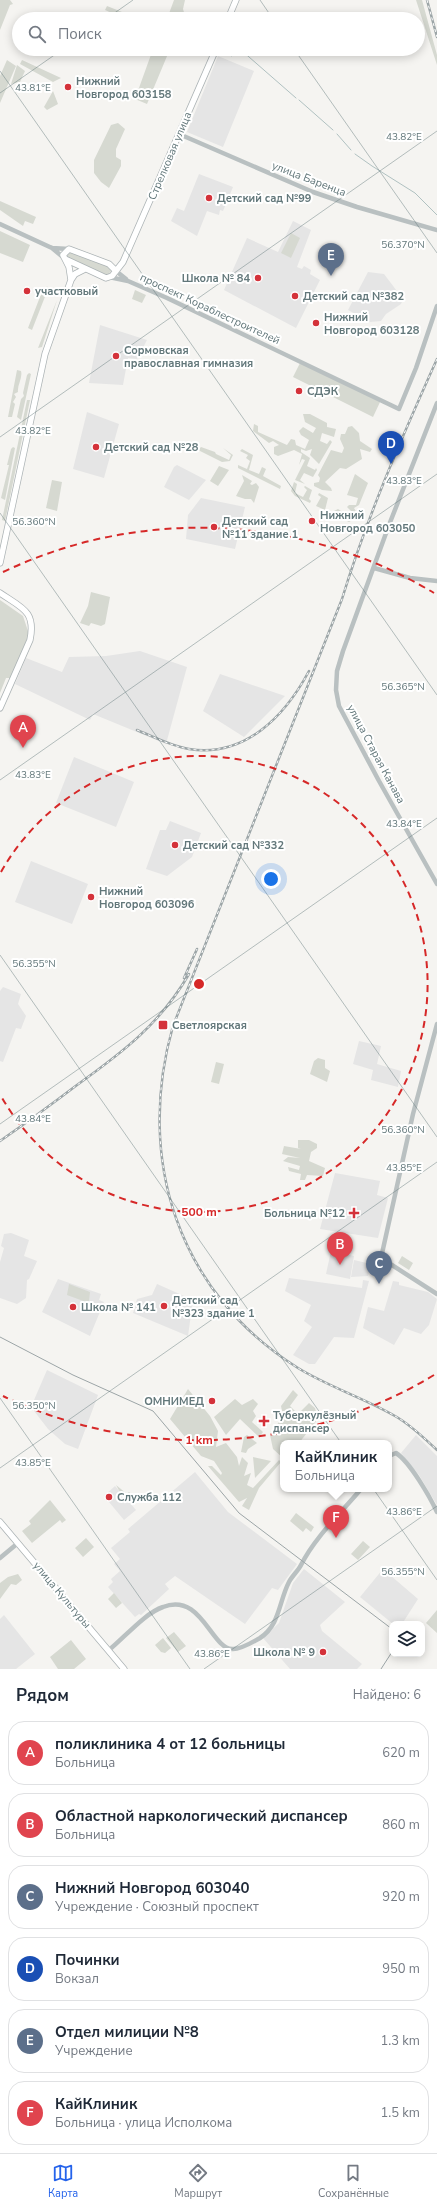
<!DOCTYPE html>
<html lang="ru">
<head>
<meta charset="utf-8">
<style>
  :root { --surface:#fff; --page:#f2f2f3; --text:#1f2937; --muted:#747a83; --line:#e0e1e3; --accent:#2563eb }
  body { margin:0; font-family:"Nunito Sans",sans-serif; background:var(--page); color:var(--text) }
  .controls { position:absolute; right:12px; bottom:12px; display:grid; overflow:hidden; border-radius:8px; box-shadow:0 2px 10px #0003 }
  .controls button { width:36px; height:36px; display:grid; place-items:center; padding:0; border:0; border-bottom:1px solid var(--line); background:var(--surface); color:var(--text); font:20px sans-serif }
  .you { position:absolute; left:271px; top:879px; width:14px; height:14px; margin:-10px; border:3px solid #fff; border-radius:50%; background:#1a73e8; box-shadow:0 0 0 6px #1a73e833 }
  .badge { display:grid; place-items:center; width:26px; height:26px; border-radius:50%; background:var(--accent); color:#fff; font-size:13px; font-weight:700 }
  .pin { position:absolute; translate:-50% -33px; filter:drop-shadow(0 1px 2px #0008) }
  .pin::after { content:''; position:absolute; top:21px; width:14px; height:12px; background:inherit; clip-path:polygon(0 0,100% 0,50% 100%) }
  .popup { position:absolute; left:280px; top:1440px; width:112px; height:52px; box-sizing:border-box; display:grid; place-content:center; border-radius:8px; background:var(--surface); filter:drop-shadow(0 1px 3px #0005); font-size:13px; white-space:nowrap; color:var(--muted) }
  .popup b { font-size:15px; color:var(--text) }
  .popup::after { content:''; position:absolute; left:50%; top:100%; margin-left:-8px; border:8px solid transparent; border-top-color:var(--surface) }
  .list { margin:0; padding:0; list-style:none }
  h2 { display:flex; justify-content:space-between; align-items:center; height:52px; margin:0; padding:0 16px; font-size:17px }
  h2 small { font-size:13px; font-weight:400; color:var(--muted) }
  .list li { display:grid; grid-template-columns:26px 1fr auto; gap:12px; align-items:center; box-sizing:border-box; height:64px; margin:0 8px 8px; padding:0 8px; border:1px solid var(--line); border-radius:16px }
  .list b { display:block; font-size:15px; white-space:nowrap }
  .list p { margin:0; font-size:13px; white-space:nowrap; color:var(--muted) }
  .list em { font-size:13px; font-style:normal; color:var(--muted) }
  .icon { flex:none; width:22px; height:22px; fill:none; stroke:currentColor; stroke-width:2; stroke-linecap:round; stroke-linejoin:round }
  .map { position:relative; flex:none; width:437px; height:1669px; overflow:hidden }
  .search { position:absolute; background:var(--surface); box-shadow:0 2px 10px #0003; left:12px; right:12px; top:12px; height:44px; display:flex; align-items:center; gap:10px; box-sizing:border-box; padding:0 14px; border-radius:22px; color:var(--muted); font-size:15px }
  .sheet { height:484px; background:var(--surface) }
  nav { display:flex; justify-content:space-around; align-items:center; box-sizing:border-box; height:56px; border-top:1px solid var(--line); background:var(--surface); font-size:11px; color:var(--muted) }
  nav a { display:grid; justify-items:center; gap:2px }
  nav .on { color:var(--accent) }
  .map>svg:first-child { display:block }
</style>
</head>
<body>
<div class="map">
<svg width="437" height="1669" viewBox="0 0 437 1669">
  <rect width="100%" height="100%" fill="#f5f4f1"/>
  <path fill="#e5e5e5" d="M218 56 254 71 223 147 187 132Z
    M199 174 233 187 223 211 220 210 219 215 207 211 197 236 171 221 177 208 184 211Z
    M293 221 311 230 297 267 302 269 304 266 311 270 310 274 320 280 296 328 224 290 247 238 278 252Z
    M368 272 384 274 403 299 401 304 386 314 381 321 370 322 348 310Z
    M100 325 147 340 137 359 128 358 123 385 89 383Z
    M87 412 119 424 104 478 73 469Z
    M177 465 206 480 189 500 164 487 174 467Z
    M201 498 245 507 235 549 186 539 188 515Z
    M140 651 187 667 166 744 93 714 90 720 15 684 26 658 62 672 69 657 106 656Z
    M220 674 285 696 244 737 203 711Z
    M74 757 134 782 116 827 56 803Z
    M170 821 201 833 192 857 167 876 146 869 160 830H166Z
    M31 861 88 884 72 924 15 902Z
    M3 987 21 994 18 1004 26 1016 21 1029 16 1028 3 1062 0 1061V991Z
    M359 1041 381 1046 377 1064 401 1071 398 1087 371 1080 373 1070 353 1064Z
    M335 1173 380 1181 377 1195 388 1198 378 1238 320 1229Z
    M11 1233 29 1240 24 1256 37 1261 29 1279 27 1280 26 1298 17 1304 0 1298V1262L4 1248 1 1246 4 1234Z
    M331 1251 354 1256 350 1279 326 1274Z
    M354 1260 371 1264 368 1276 351 1277Z
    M289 1278 362 1288 363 1280 369 1281 354 1338 334 1337 315 1364H309L293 1355 312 1327 304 1321 311 1305 285 1291Z
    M58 1279 101 1294 99 1300 104 1302 90 1336 42 1312Z
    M393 1281 399 1282V1285L428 1292 437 1299 429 1325 421 1334 404 1328 394 1345 363 1328 368 1307 384 1311Z
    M157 1284 193 1300 188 1336 133 1313 137 1299 152 1295Z
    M47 1370 98 1395 78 1449 65 1444 48 1429 31 1407Z
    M416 1435 437 1456V1505L419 1475 401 1453Z
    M195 1472 228 1512 297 1564 278 1590 272 1588 245 1624 175 1576 165 1584 169 1589 141 1615 139 1614 135 1617 108 1587 113 1582 111 1579 120 1571 114 1564 120 1559 111 1548 130 1532 128 1529Z
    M115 1486 136 1510 124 1520 104 1496Z
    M304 1569 345 1602 320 1625 322 1631 362 1664 357 1669H290L263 1638 279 1623 293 1583Z
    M383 1569 418 1599 402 1624H393L360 1597Z
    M4 1615 35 1654 16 1669H0V1619Z"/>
  <path fill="#d6d9d1" d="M0 0H10L13 4 10 5 0 30Z
    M174 0H185L183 9 186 19H167Z
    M416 0H422L437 55V65Z
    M107 6 127 14 125 19 105 10Z
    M153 49H170L147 104 135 99Z
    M7 60 16 66 0 103V76Z
    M22 60 61 78 53 82 20 64Z
    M17 65 25 71 20 82 11 84Z
    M53 91 58 104 47 110 44 107Z
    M118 123 125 129 116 149V157L121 160V166L109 188 101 182 94 173V160L111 125Z
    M0 201 36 217 33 224 25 221 23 226 0 210Z
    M0 231 30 245 23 262 0 253Z
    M291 233 300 238 291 258 281 253Z
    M68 251 108 266 111 271 108 275H105L66 257Z
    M47 286 48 289 32 330 28 328 43 289 46 290Z
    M135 290 146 295 142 303 132 299Z
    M57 300 42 347 38 348Z
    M301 361 381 400 373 417 293 377Z
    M17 370 21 371C23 378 17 385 18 392L14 394 16 397 13 402 15 404 12 417H8Z
    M29 373 31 374 21 420 17 417 21 399 24 396 23 393 27 375Z
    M27 400H30L5 521 2 520Z
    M303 414H310L327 423V427L336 429 334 437 322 433 320 441 327 444 330 440 332 442 319 464 310 455 312 449 306 451 301 449V452L310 458 307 466 315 470 316 468 317 470 313 477 304 473 300 480 305 484 295 480 305 460 302 459 299 465 302 454 294 450 278 456 274 454V447L279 445 273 441 269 443 253 431 254 424 258 426V432L287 445 291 439 295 440 296 445 305 449 309 440 301 435 299 431 303 427 313 433 316 428 305 422Z
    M352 426 359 433 360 441 372 449 370 452 360 449 362 459 346 469 340 468 325 482 331 488 332 491 322 490 314 486V483L319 482 320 478 318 475 331 450 342 453 344 448 340 439 341 434H345L348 427Z
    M13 447 15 448 5 500 1 498 9 465H7L11 449Z
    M201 447 215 452 216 454 229 460 231 455 223 448 233 455 230 461 222 462 198 450Z
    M242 449 253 455 249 470 259 474 262 467 266 469 263 476 281 486 280 489 238 468V465L247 469 250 461 246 458 248 455 240 451Z
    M219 466 229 470 218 486 210 481Z
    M355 474 368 483 359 505 354 508 357 513 354 519 349 522 334 515 332 512 338 509 350 517 352 512 347 507 349 505H356L358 498 347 495Z
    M242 475 252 481 250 484 252 485 256 483 259 487 254 503 251 499H245L236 496 244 481Z
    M52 480 62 482 57 511 46 508Z
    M294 482 297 484 295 493 303 497 307 490 304 487 305 486 312 490 309 499 311 501 310 503 295 496 291 491Z
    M319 493 328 498 325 510 316 506 321 497 318 495Z
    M91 592 110 597 105 624 101 626 91 623 89 626 80 623 88 606Z
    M0 600 23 616 29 634 11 678H6L0 693Z
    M318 1058 325 1060V1068L330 1071 327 1082 310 1074 314 1061Z
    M216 1062 224 1064 219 1084 211 1082Z
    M298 1140H309L317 1144V1148L311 1152 309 1161 325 1168 323 1176 307 1175 305 1180H300L301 1174 289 1171 288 1167 299 1170 300 1166 283 1161 288 1157 300 1158 282 1154 284 1146 301 1149 298 1148Z
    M402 1256 413 1263 409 1270 398 1263Z
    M69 1284 90 1292 89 1301 86 1302 67 1295Z
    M188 1389 210 1416 218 1431 216 1447 226 1443 237 1457 239 1466 242 1457 248 1463 244 1476 251 1473 247 1485 253 1488 279 1460 281 1462 259 1488 249 1510 242 1506 247 1498 239 1502 208 1466H212L221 1475 222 1473 214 1461 201 1456 170 1419Z
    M293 1390 298 1395 290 1406 298 1414 309 1403 315 1408 318 1419 299 1443H283V1458L273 1449 270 1435 283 1416 281 1406Z
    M235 1399 242 1405 253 1399 258 1404 253 1411 256 1416 252 1422 263 1432 259 1437 240 1419 226 1435 214 1417Z
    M247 1435 257 1443 248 1449 246 1453 241 1452 244 1437Z
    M253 1457 271 1461 255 1478Z
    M116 1485 127 1494 129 1492 134 1497 135 1501 131 1504 122 1496Z
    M50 1500 66 1520 62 1523 60 1520 32 1543 22 1531 31 1524 29 1521Z
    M296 1513 314 1527 311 1532 306 1528 303 1532 290 1521Z
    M86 1538 94 1547 83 1557 75 1548Z
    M363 1541 370 1547 358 1560 351 1554Z
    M18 1574 22 1580 16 1585 11 1584 0 1599V1583L8 1577Z
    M114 1593 122 1603 116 1608 108 1599Z
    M437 1610V1633L426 1623Z
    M174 1632 186 1646 178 1652 166 1638Z
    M163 1638 171 1648 165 1653 161 1652 155 1645Z
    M71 1640 86 1659 74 1669H58L50 1657Z"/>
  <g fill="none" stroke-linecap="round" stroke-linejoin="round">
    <path stroke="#b0c1c1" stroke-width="1" d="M220 51 232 56 238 49 241 50 296 98
      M299 100 333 130
      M337 134 351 150
      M355 154 372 166 415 193 437 215"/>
    <defs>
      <path id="major" d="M228 19 236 0
        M65 259 106 278 112 276 123 262 216 49
        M71 280 69 267 63 255 69 249 109 264 116 271
        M0 563 45 354 71 280 75 274 85 269
        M0 593C22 608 36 611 30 640L0 708
        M0 1522 124 1669"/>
    </defs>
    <use href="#major" stroke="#adb4b6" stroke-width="7"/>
    <path stroke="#b9c0c1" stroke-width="4.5" d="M179 134 313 192 357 207 437 230
      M0 224 52 248 69 249
      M52 248 64 258
      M116 271 126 279
      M109 277 128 281 167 298 399 409 416 368 437 306
      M437 403 389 525 343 651 337 671 336 690 339 706 379 781 437 884
      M374 568 410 578 437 581
      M437 1024 413 1114 381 1258 437 1294
      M389 1456 396 1453C410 1462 430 1497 437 1512
      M0 1558 18 1543
      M109 1650C124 1638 145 1613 163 1607 201 1592 211 1648 232 1649 240 1650 253 1642 260 1638 280 1625 279 1601 289 1582 292 1576 298 1571 301 1565 315 1537 341 1513 361 1489"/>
    <use href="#major" stroke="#fff" stroke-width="5.5"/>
    <path stroke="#9ca5a7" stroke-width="1" d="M0 1337 73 1375 153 1411 239 1513 392 1629
      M381 1669 392 1652"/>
    <defs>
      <path id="rail" d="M427 0 437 37
        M437 359C402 437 367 517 342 599L173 1026C135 1159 178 1293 298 1368 329 1387 364 1398 395 1416 411 1425 424 1438 437 1450
        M137 730C154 737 171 746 189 749 245 758 285 716 309 671
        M184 978 197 949
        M0 1141C26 1123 52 1104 77 1085 123 1052 160 1024 189 974"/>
    </defs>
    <use href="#rail" stroke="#9ca5a7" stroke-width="2.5"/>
    <use href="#rail" stroke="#fff" stroke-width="1" stroke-dasharray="3" stroke-linecap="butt"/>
  </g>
  <path fill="none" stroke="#62777a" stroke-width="1" stroke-opacity="0.45" d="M260 0 273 19M106 19 133 0M294 49 437 253M0 71 437 695M0 93 63 49M0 437 437 131M0 513 437 1137M0 780 437 474M0 955 437 1580M0 1124 437 818M0 1398 190 1669M0 1468 437 1162M204 1669 437 1506"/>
  <g fill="none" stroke="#d62828" stroke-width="2" stroke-dasharray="7 5">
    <path d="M1 872A228 228 0 1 1 1 1096"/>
    <path d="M434 1375A456 456 0 0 1 3 1396M3 572A456 456 0 0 1 434 593"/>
  </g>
  <g fill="#d4323a" stroke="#fff" stroke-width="1.5">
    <circle cx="68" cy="87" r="4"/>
    <circle cx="209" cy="198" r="4"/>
    <circle cx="258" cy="278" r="4"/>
    <circle cx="27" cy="291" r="4"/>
    <circle cx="295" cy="296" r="4"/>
    <circle cx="316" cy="323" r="4"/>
    <circle cx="116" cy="356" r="4"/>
    <circle cx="299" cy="391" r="4"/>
    <circle cx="96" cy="447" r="4"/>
    <circle cx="312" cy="521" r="4"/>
    <circle cx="214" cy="527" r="4"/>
    <circle cx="175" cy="845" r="4"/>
    <circle cx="91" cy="897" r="4"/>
    <rect x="158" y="1020" width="10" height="10" rx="2"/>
    <path d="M352 1207h4v4h4v4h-4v4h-4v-4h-4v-4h4z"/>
    <circle cx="164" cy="1306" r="4"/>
    <circle cx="73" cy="1307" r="4"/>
    <circle cx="212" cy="1401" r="4"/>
    <path d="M262 1415h4v4h4v4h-4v4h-4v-4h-4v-4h4z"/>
    <circle cx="109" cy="1497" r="4"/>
    <circle cx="323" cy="1652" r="4"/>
  </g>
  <g text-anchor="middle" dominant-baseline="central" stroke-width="4" stroke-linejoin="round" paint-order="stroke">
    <g font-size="11" font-weight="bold" fill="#62777a" stroke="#fff" text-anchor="start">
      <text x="76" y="81">Нижний<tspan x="76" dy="13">Новгород 603158</tspan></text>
      <text x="217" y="198">Детский сад №99</text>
      <text x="250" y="278" text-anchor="end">Школа № 84</text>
      <text x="35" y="291">участковый</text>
      <text x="303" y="296">Детский сад №382</text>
      <text x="324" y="317">Нижний<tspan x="324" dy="13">Новгород 603128</tspan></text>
      <text x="124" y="350">Сормовская<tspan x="124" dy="13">православная гимназия</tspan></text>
      <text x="307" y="391">СДЭК</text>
      <text x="104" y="447">Детский сад №28</text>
      <text x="320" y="515">Нижний<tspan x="320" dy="13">Новгород 603050</tspan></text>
      <text x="222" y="521">Детский сад<tspan x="222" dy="13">№11 здание 1</tspan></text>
      <text x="183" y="845">Детский сад №332</text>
      <text x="99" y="891">Нижний<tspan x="99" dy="13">Новгород 603096</tspan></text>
      <text x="172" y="1025">Светлоярская</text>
      <text x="345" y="1213" text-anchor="end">Больница №12</text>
      <text x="172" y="1300">Детский сад<tspan x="172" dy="13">№323 здание 1</tspan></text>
      <text x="81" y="1307">Школа № 141</text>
      <text x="204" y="1401" text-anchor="end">ОМНИМЕД</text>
      <text x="273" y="1415">Туберкулёзный<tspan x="273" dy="13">диспансер</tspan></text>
      <text x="117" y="1497">Служба 112</text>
      <text x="315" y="1652" text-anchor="end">Школа № 9</text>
    </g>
    <g font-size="11" fill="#62777a" stroke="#fff">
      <text transform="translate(170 156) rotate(-67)">Стрелковая улица</text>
      <text transform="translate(309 179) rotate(21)">улица Баренца</text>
      <text transform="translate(210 309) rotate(25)">проспект Кораблестроителей</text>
      <text transform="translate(376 754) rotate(62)">улица Старая Канава</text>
      <text transform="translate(62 1595) rotate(50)">улица Культуры</text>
    </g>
  </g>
  <g font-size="10" text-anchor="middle" fill="#62777a" stroke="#fff" stroke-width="4" stroke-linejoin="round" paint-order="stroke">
    <text x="33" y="91">43.81°E</text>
    <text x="404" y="140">43.82°E</text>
    <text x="403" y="248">56.370°N</text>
    <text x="33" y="434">43.82°E</text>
    <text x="404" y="484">43.83°E</text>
    <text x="34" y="525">56.360°N</text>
    <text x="403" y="690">56.365°N</text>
    <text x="33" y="778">43.83°E</text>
    <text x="404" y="827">43.84°E</text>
    <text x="34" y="967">56.355°N</text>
    <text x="33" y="1122">43.84°E</text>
    <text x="403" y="1133">56.360°N</text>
    <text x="404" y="1171">43.85°E</text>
    <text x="34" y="1409">56.350°N</text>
    <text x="33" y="1466">43.85°E</text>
    <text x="404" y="1515">43.86°E</text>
    <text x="403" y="1575">56.355°N</text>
    <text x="212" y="1657">43.86°E</text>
  </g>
  <circle cx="199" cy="984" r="6" fill="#d62828" stroke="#fff" stroke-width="2"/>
  <g font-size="12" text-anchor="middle" font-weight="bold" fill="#d62828" stroke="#fff" stroke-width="4" stroke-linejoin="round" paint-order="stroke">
    <text x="199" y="1216">500 m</text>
    <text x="199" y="1444">1 km</text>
  </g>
</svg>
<div class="controls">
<button><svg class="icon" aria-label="layers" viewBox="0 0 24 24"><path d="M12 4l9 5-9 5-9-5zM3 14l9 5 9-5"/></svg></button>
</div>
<div class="you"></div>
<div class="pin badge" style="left:23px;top:748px;background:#e0444e">A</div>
<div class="pin badge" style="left:340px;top:1265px;background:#e0444e">B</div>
<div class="pin badge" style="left:379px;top:1284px;background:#5c6f8a">C</div>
<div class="pin badge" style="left:391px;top:464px;background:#1a4fb4">D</div>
<div class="pin badge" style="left:331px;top:276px;background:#5c6f8a">E</div>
<div class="pin badge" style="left:336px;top:1538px;background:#e0444e">F</div>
<div class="popup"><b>КайКлиник</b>Больница</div>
<div class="search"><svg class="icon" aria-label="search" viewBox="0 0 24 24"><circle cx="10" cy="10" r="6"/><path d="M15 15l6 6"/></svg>Поиск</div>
</div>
<section class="sheet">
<h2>Рядом<small>Найдено: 6</small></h2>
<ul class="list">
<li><span class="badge" style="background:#e0444e">A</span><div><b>поликлиника 4 от 12 больницы</b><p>Больница</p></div><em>620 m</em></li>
<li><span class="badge" style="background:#e0444e">B</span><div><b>Областной наркологический диспансер</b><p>Больница</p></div><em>860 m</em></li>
<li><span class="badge" style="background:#5c6f8a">C</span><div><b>Нижний Новгород 603040</b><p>Учреждение · Союзный проспект</p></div><em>920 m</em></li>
<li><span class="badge" style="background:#1a4fb4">D</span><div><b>Починки</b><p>Вокзал</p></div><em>950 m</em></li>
<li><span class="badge" style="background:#5c6f8a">E</span><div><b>Отдел милиции №8</b><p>Учреждение</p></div><em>1.3 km</em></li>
<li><span class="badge" style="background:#e0444e">F</span><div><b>КайКлиник</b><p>Больница · улица Исполкома</p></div><em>1.5 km</em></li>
</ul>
</section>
<nav>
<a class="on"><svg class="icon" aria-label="map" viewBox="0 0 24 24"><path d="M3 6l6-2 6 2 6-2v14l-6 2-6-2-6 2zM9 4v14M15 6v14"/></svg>Карта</a>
<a><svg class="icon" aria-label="directions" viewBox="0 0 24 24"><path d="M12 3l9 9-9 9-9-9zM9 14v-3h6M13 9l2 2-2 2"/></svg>Маршрут</a>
<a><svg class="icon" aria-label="saved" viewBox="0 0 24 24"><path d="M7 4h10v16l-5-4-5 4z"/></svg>Сохранённые</a>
</nav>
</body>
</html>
